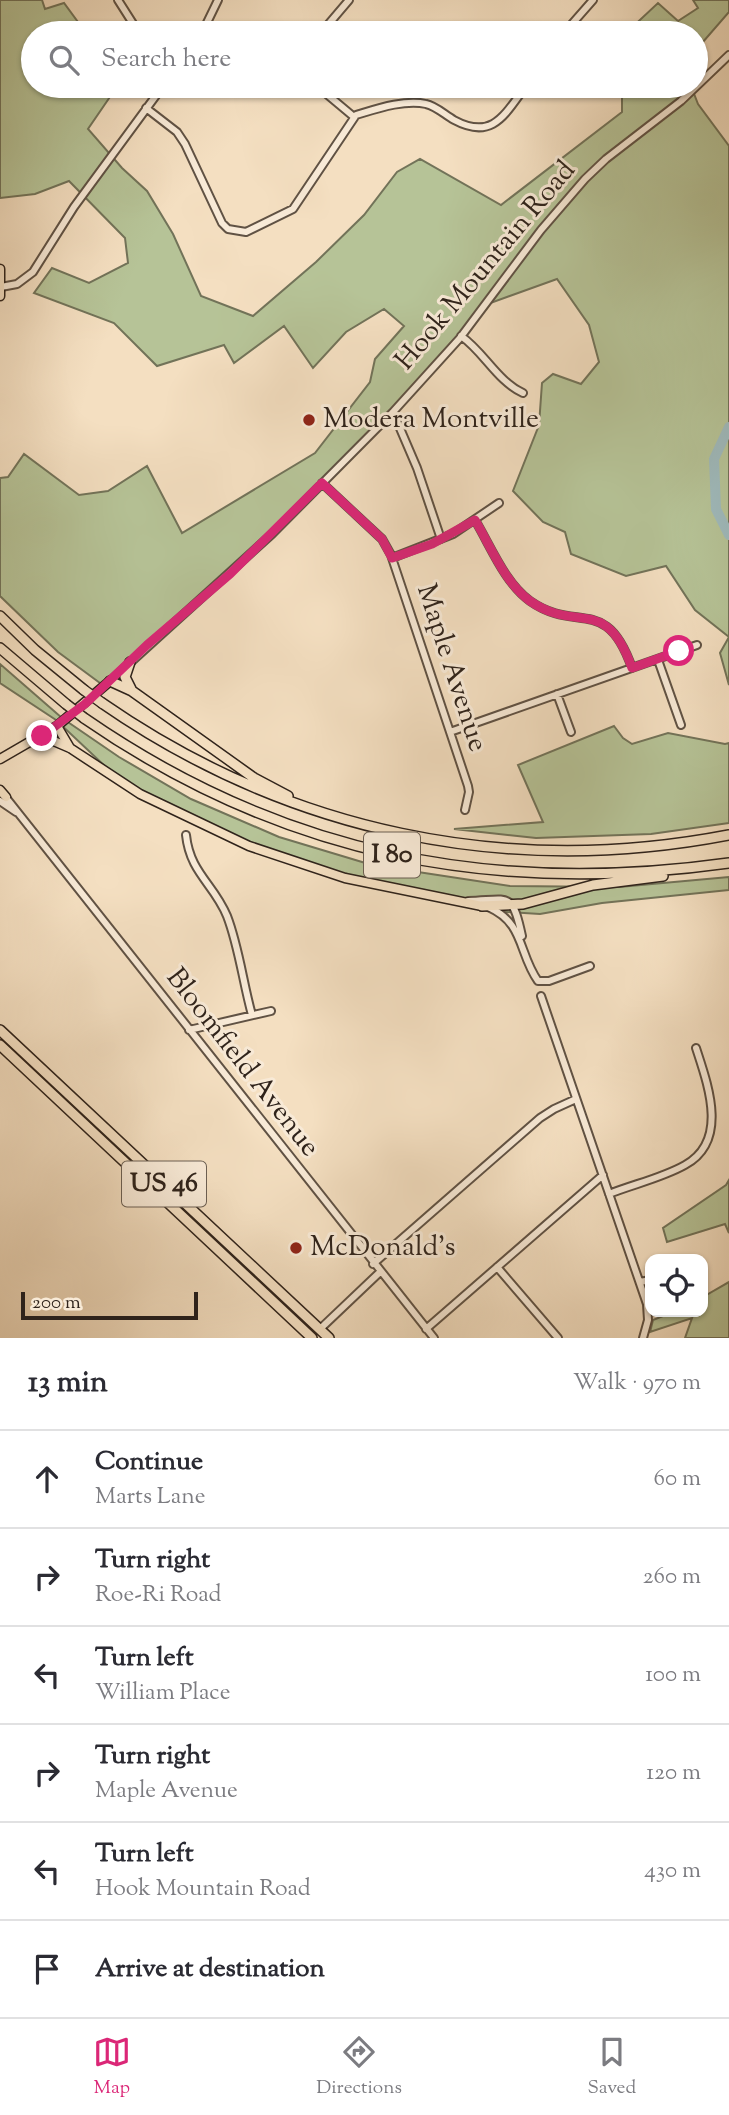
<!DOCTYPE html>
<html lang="en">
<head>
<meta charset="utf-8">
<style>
  :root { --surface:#fff; --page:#f2f2f3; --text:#2b2b33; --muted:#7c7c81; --line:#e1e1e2; --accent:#db2777 }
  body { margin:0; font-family:"Sorts Mill Goudy",serif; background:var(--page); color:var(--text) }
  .controls { position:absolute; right:21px; bottom:21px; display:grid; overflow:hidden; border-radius:14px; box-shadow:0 2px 5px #0004 }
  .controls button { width:63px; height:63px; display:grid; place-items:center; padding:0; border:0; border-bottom:2px solid var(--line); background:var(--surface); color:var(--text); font:35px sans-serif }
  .scale { position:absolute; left:21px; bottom:18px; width:177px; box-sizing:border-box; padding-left:7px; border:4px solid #2f231b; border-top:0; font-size:19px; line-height:24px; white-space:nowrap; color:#2f231b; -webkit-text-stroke:5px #f8ead7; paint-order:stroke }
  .stop { position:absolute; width:21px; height:21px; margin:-16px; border:5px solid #db2777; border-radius:50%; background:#fff }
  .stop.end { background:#db2777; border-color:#fff; box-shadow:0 2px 7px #0008 }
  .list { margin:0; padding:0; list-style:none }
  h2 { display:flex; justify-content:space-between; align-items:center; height:91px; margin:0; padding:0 28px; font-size:30px }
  h2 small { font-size:23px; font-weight:400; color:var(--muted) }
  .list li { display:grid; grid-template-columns:46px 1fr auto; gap:21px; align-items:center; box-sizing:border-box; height:98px; padding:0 28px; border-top:2px solid var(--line) }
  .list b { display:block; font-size:26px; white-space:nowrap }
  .list p { margin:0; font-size:23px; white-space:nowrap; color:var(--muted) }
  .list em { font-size:23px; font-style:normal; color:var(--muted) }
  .icon { flex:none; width:38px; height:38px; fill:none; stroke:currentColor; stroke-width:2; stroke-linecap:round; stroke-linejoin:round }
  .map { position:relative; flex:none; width:729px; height:1338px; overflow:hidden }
  .search { position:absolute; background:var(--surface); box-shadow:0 2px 5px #0004; left:21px; right:21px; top:21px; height:77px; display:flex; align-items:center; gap:18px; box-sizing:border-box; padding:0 24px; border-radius:38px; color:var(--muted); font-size:26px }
  .sheet { height:679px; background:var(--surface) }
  nav { display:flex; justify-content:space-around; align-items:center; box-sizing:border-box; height:98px; border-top:2px solid var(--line); background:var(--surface); font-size:19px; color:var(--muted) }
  nav a { display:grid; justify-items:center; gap:4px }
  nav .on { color:var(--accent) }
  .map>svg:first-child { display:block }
</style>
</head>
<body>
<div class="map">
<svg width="729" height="1338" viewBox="0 0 729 1338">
  <rect width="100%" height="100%" fill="#f4dfc1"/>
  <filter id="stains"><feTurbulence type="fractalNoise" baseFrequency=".00286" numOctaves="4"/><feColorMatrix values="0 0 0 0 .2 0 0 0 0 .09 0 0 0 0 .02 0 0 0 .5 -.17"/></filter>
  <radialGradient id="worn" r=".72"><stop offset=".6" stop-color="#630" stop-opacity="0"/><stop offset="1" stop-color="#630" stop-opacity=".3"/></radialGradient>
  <path fill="#b6c397" stroke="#727359" stroke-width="2" d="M0 0H42L45 9 64 3 86 33H33V86H114V91L88 129 122 168 147 191 173 234 201 296 253 316 316 262 364 215 397 172 420 159 501 205 622 112V86H691L698 104 729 146V685L720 653 729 637 695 610 666 566 626 576 571 554 565 532 543 522 513 491 539 425 542 383 553 374 581 384 599 362 589 325 557 279 482 306 427 376 268 540 104 686 58 652 0 596V478L8 477 24 454 79 495 108 491 147 466 182 533 315 453 370 382 375 359 404 326 384 309 346 332 313 368 284 326 234 363 224 345 157 366 114 323 34 293 52 268 89 283 128 263 125 238 69 181 35 194 0 198Z
    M693 0H729V12L696 50V33H626L658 3 678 21 698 8Z
    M0 664 62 718 119 757 191 799 279 837 372 865 510 886 619 887 729 877V890L602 903 540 914 489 911 392 890 247 846 125 785 56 720 0 683Z
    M614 726 623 738 632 744 668 733 725 744 729 743V823L651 834 536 838 454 829 543 822 518 765Z
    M729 1180V1233L725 1224 667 1242 663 1228 726 1185Z
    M729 1282V1338H685L692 1318 650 1332 653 1320 673 1312H703V1297Z"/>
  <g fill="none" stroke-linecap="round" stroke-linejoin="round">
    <path stroke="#9fbabc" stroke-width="10" d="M729 427 714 459 716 509 729 535"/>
    <defs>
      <path id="minor" d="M118 0 139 33
        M202 33 218 0
        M321 33 349 0
        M564 33 593 0
        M317 86 354 117
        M146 108 177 132 185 144 222 223 228 229 246 232 293 209 356 115C376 109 405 99 426 104 436 106 445 115 454 120 493 141 505 114 526 86
        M1 287 17 284 33 272 74 207 163 86
        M461 336C484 352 497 381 523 393
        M393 412 417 468 441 539
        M322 483 382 539 391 555 468 786 469 792 465 810
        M475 520C491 547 505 583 530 601 577 634 606 594 632 668
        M392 558 453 534 499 503
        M658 660 681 725
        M110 681 272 534 393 412 460 338 541 230 585 179 606 159 681 101 729 55
        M557 694 571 732
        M450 732 697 645
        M4 795 434 1338
        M0 801 16 812
        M186 835C190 873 214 884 227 916 239 947 243 983 252 1015
        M468 901C509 900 512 890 522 936
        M488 907C525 923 518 953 538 981H549L590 966
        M541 996 647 1304 648 1320 643 1338
        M189 1030 271 1011
        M609 1194C634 1184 662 1178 685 1165 729 1141 708 1085 696 1048
        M373 1264 540 1118 554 1109 576 1099
        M497 1267 558 1338
        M640 1282 650 1280
        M320 1329 380 1272
        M426 1329 603 1175"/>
      <path id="major" d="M0 269V296
        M57 726 70 748
        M42 736 70 748 140 794 249 846 345 878 482 906
        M0 759 57 726 110 681
        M0 790 6 797"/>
      <path id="highway" d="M0 616 35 650 84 690
        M0 648 66 704
        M130 662 125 677 131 689
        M110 681 132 691 254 778 288 796
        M102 703C288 832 506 878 729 835
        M84 718C282 855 492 896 729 863
        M482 906 523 904 593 885 663 876
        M0 1030 329 1338
        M0 1045 312 1338"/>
    </defs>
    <use href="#minor" stroke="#605244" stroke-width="10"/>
    <use href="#major" stroke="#2f231b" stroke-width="11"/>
    <use href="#highway" stroke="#2f231b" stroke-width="12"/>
    <use href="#minor" stroke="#f8ead7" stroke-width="6"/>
    <use href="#major" stroke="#f4dfc1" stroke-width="8"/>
    <use href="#highway" stroke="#f4dfc1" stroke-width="9"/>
    <defs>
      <path id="highway-bridge" d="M84 690 102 703
        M66 704 84 718"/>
    </defs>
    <use href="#highway-bridge" stroke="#2f231b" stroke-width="12" stroke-linecap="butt"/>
    <use href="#highway-bridge" stroke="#f4dfc1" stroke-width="9"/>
  </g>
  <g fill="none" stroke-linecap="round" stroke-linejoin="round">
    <path stroke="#db2777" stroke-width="9" d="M42 736 85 704 147 645 230 574 322 483 382 539 392 558 432 544 475 520C491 547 505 583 530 601 577 634 606 594 632 668L679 651"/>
  </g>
  <g fill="#8f2418" stroke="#f8ead7" stroke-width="2.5">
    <circle cx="309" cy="420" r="7"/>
    <circle cx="296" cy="1248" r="7"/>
  </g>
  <g text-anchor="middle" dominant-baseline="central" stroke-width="6" stroke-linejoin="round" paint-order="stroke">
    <g fill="#f8ead7" stroke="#6b5f53" stroke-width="2">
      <rect x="364" y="832.5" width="56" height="45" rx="5"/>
      <rect x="122" y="1161.5" width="84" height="45" rx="5"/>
    </g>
    <g font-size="26" font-weight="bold" fill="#2f231b">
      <text x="392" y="855">I 80</text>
      <text x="164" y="1184">US 46</text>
    </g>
    <g font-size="28" fill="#2f231b" stroke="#f8ead7">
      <text transform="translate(486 266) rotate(-50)">Hook Mountain Road</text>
      <text transform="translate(451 668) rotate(72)">Maple Avenue</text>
      <text transform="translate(242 1063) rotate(52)">Bloomfield Avenue</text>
    </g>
    <g font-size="28" fill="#2f231b" stroke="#f8ead7" text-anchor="start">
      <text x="323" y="420">Modera Montville</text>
      <text x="310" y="1248">McDonald's</text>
    </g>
  </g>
  <rect width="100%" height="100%" filter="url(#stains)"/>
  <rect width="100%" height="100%" fill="url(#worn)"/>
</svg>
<div class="controls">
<button><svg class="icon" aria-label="locate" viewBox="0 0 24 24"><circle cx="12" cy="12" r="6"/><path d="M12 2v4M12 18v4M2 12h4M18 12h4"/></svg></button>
</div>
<div class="scale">200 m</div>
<div class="stop" style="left:679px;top:651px"></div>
<div class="stop end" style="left:42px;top:736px"></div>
<div class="search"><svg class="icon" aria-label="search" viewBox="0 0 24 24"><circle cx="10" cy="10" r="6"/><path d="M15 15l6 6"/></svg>Search here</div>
</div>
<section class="sheet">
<h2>13 min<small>Walk · 970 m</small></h2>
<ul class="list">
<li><svg class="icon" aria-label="ahead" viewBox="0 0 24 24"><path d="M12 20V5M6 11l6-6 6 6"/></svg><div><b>Continue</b><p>Marts Lane</p></div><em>60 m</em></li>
<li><svg class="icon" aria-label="right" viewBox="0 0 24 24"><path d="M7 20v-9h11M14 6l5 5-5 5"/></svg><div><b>Turn right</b><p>Roe-Ri Road</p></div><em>260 m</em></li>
<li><svg class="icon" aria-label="left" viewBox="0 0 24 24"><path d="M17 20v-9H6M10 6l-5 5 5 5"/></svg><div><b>Turn left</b><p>William Place</p></div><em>100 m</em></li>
<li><svg class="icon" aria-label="right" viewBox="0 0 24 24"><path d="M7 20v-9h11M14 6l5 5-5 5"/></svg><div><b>Turn right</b><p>Maple Avenue</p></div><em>120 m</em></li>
<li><svg class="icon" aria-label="left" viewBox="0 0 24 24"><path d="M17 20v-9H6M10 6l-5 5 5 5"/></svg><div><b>Turn left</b><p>Hook Mountain Road</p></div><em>430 m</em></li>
<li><svg class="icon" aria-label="arrive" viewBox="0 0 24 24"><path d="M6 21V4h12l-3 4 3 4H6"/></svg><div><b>Arrive at destination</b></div></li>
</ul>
</section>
<nav>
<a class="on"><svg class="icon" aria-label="map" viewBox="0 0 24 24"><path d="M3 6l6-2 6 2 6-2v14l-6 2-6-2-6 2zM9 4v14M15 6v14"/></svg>Map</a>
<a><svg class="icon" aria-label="directions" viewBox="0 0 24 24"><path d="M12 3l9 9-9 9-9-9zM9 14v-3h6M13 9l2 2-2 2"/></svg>Directions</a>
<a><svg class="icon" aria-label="saved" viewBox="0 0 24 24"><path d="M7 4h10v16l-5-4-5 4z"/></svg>Saved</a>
</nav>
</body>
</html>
